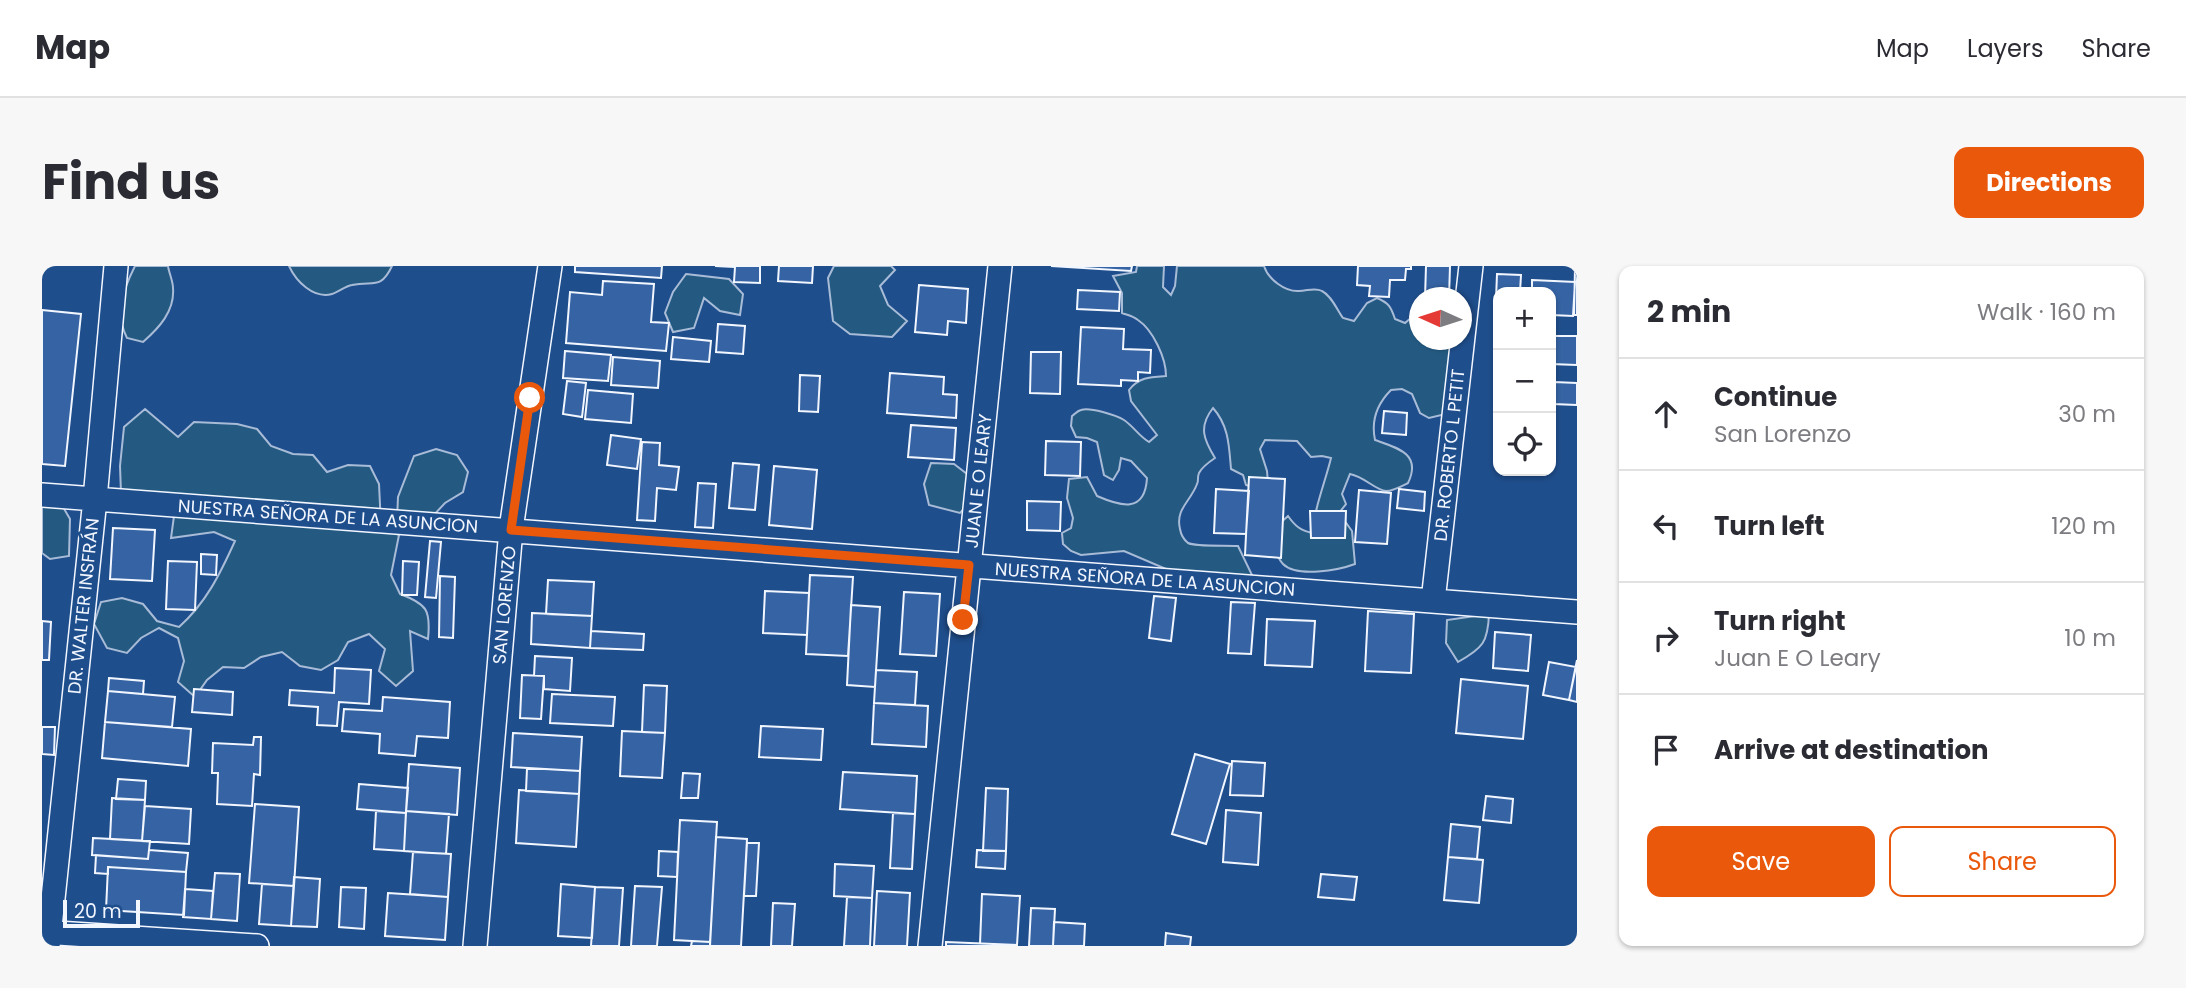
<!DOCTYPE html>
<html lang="en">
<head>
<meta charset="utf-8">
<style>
  :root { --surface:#fff; --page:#f7f7f7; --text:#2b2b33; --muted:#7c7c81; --line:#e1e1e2; --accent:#ea580c }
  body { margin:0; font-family:Poppins,sans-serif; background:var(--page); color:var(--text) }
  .controls { position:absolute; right:21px; top:21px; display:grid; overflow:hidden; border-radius:14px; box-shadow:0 2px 5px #0004 }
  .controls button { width:63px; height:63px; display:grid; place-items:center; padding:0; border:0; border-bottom:2px solid var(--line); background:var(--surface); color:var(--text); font:35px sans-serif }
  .compass { position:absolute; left:1367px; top:21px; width:63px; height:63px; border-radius:50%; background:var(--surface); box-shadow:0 2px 5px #0004; rotate:273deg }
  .scale { position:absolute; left:21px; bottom:18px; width:77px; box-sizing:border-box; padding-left:7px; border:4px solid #f2f6ff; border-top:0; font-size:19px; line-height:24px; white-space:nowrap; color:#f2f6ff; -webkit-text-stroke:5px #1f4e8c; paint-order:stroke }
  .stop { position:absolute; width:21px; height:21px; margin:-16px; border:5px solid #ea580c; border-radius:50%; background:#fff }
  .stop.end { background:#ea580c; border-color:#fff; box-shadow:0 2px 7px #0008 }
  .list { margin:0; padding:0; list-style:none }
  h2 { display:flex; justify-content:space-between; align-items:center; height:91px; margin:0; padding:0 28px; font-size:30px }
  h2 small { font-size:23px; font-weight:400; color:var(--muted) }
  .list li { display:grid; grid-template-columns:46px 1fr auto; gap:21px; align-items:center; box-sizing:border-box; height:112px; padding:0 28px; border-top:2px solid var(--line) }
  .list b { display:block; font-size:26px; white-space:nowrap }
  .list p { margin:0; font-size:23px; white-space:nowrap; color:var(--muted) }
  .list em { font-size:23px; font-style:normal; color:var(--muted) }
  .actions { display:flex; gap:14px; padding:21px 28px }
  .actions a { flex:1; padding:16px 0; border:2px solid var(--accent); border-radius:14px; text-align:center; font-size:24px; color:var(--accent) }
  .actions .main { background:var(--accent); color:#fff }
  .icon { flex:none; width:38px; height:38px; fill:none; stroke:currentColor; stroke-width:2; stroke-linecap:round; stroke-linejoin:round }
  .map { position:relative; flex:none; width:1535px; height:680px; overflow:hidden; border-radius:14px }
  header { display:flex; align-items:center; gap:42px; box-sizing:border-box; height:98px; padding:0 35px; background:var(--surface); border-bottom:2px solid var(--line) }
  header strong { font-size:33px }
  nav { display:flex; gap:38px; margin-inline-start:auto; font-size:24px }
  .intro { display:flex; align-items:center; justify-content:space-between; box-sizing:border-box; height:168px; padding:0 42px }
  h1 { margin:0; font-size:49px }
  .button { padding:18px 32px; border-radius:14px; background:var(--accent); color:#fff; font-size:24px; font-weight:700 }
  main { display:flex; gap:42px; padding:0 42px }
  aside { flex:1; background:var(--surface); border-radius:14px; box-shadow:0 2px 5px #0004 }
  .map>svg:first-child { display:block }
</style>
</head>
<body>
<header>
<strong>Map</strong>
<nav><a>Map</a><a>Layers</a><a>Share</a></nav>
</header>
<div class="intro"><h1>Find us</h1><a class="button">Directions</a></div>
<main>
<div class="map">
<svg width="1535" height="680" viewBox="0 0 1535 680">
  <rect width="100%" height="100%" fill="#1f4e8c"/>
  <path fill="#245a82" stroke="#a8bbd7" stroke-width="2" d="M93 0H126C127 7 131 15 131 22 133 45 117 62 101 76L85 72C72 47 81 24 93 0Z
    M247 0H350C338 25 331 14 310 19 303 20 297 26 290 28 271 33 254 15 247 0Z
    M792 0H849L853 4 838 20 846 39 865 55 850 71 808 68 791 55 786 12Z
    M1095 0H1122L1121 21 1129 29 1133 20 1135 0H1222C1226 13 1243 26 1257 25 1265 25 1273 21 1280 25 1290 30 1295 44 1301 52L1312 55 1325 37 1335 32C1347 37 1349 41 1353 53L1363 57 1377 45 1378 74H1402L1422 80 1408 147 1387 152 1378 147 1370 128 1360 123 1349 124C1335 138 1329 155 1333 174 1356 182 1380 188 1366 217 1360 220 1351 225 1344 225 1333 224 1323 211 1308 208L1300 228 1304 238 1297 247 1310 265 1313 298C1297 304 1255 312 1241 298 1236 293 1233 284 1230 278L1235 260 1246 250C1253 260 1259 265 1271 267 1272 242 1283 217 1289 192L1280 190 1269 191 1255 175 1223 174 1218 183 1225 205 1226 217 1216 223 1204 219 1201 209 1189 203C1187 180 1187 160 1171 142 1156 161 1162 174 1173 192 1167 196 1160 201 1157 207 1155 212 1157 214 1155 218 1149 235 1133 243 1138 263 1139 269 1141 273 1146 277 1154 281 1185 279 1196 280L1210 309 1201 319 1131 306 1082 285 1039 289 1029 285 1021 278 1020 267 1029 262 1031 252 1025 232 1027 213 1045 211 1055 230C1078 240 1103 248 1105 212L1089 195 1079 192 1077 204 1071 214 1062 209 1055 176 1045 172 1034 171 1029 160 1030 150C1033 148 1035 145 1039 144 1048 141 1074 149 1082 154 1092 161 1097 170 1107 176L1115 169 1089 135 1087 124C1097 111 1109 111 1124 110 1124 92 1111 64 1096 54 1091 50 1085 49 1080 47V27L1071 10 1094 6Z
    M644 8 687 13 701 28 698 49 678 45 662 32 652 62 631 66 623 47 631 26Z
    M103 143 136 171 152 156 195 158 215 163 229 180 251 188 271 189 285 206 306 199 328 200 337 218 339 260 357 269 349 309 358 328C385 338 389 344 386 373L368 365 371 405 354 420 337 405 343 383 327 368 306 376 296 394 279 404 258 400 240 386 219 391 202 402 181 401 165 414 153 431 136 416 142 395 136 372 117 362 99 372 85 387 65 382 52 358 59 336 80 332 101 338 115 355 137 361C164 337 178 308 193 275L172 266 129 272 132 250 79 227 78 200 82 161Z
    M394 183 415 189 426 206 421 226 403 237 389 252 355 254 356 231 372 190Z
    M889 197 912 198 929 211 932 232 918 247 887 239 882 218Z
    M0 238 21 241 28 253 27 290 8 293 0 287Z
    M1447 348C1446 376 1441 382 1416 396L1404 377 1405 354Z"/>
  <path fill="#3563a3" stroke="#f2f6ff" stroke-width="2" d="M533 0H620L619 12 533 6Z
    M673 0H718V17L692 16 693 1Z
    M737 0H771L770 17 736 15Z
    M1009 0H1090L1089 5Z
    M1316 0H1369V3H1364L1363 14H1348L1347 31 1327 30 1328 20 1315 19Z
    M1384 0H1408L1407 32H1383Z
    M1533 2H1535V49H1532Z
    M1455 8 1479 9 1478 26H1456V58H1453Z
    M1490 14 1533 16 1531 50 1509 49V26H1490Z
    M561 15 612 18 609 56 627 57 624 85 524 77 528 26 560 29Z
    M877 19 926 23 924 57 906 55 905 69 873 66Z
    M1036 24 1078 26 1077 45 1035 43Z
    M0 44 39 48 23 200 0 198Z
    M676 58 703 60 701 88 674 86Z
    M1039 61 1082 63 1081 83 1109 84 1108 107 1096 106V115L1079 114V120L1036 118Z
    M1509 70H1535V99L1509 98Z
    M631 71 669 75 667 96 629 93Z
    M523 85 569 89 566 115 521 112Z
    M989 86H1019L1018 128 988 127Z
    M571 91 618 95 616 122 569 119Z
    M848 107 902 111 901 128 915 129 914 152 845 147Z
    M758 109 778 110 776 146 757 145Z
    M525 115 544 117 540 151 521 148Z
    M1512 116 1535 117V139L1511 138Z
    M546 124 591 128 589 157 543 153Z
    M1342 145 1365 147 1364 169 1340 167Z
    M869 159 914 162 912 194 866 191Z
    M569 169 599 173 595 203 565 199Z
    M1004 175 1039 176 1038 210 1003 209Z
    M600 176 618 177 617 199 637 201 634 224 615 222 613 255 595 254Z
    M691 197 717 199 713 244 687 242Z
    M732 200 775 204 770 263 727 259Z
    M1207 211 1243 213 1239 292 1203 289Z
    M656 217 674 218 671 262 653 261Z
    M1174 223 1207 225 1204 268 1172 267Z
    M1357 223 1383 226 1382 245 1355 242Z
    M1317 224 1349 227 1345 278 1313 276Z
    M985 235 1019 236 1018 265 985 264Z
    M1268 245H1304L1303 272H1269Z
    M71 262 113 264 110 315 68 313Z
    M388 275 399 276 394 332 383 331Z
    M159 288 175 289 174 309 159 308Z
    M126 295 155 296 153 344 124 343Z
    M361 295 377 296 375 329H360Z
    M768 309 811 311 806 390 764 388Z
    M398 310 413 311 411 372 397 371Z
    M506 314 552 316 550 350 504 348Z
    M723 325 767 327 765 369 721 367Z
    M862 326 898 328 894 390 858 388Z
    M1112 330 1134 332 1129 375 1107 372Z
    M1189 336 1213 337 1209 388 1186 387Z
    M809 339 838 341 833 421 805 419Z
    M1326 345 1372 348 1369 407 1323 405Z
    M490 347 550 350 548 382 489 378Z
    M1225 353 1273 355 1270 401 1223 399Z
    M0 355 9 356 7 394H0Z
    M549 365 602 368 601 384 548 382Z
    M1453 366 1489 369 1486 405 1451 402Z
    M493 390 530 392 528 425 502 423V410H492Z
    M1535 394V436L1527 434Z
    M1507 396 1534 401 1527 434 1501 429Z
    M293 402 329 404 327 438 297 436 295 460 275 459 276 441 247 439 248 424 292 427Z
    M834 404 875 406 873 439 832 437Z
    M480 409 502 410 499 453 478 452Z
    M67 412 102 415 101 428 66 425Z
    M1419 413 1486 420 1481 473 1414 467Z
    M602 419 625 420 623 467 600 466Z
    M152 423 191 426 190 449 150 446Z
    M66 425 133 431 130 461 63 456Z
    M510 428 573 431 571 460 508 457Z
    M341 431 408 436 406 472 375 470 373 490 337 487 338 468 300 465 302 443 340 445Z
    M832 437 886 440 884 481 830 478Z
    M63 456 149 463 146 500 60 492Z
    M719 460 781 463 779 494 717 491Z
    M0 461H13L12 489 0 488Z
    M580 465 623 467 620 512 578 510Z
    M471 467 540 471 538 505 469 501Z
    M212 471H219L218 509 212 508 210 540 175 538 176 507H170L171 477 211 479Z
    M1153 488 1188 498 1164 578 1130 568Z
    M1190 495 1223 497 1221 530 1188 529Z
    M367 498 418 502 415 549 364 545Z
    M485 502 538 505 537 528 484 525Z
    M801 506 875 510 873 548 798 543Z
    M641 507 658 508 656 532H639Z
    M76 513 104 515 103 534 74 533Z
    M317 518 366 522 364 547 315 543Z
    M944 522 966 523 964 585H941Z
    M477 524 537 528 534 581 474 577Z
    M1444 530 1471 533 1469 557 1441 554Z
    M70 532 103 534 100 575 68 573Z
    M213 538 257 541 252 620 207 617Z
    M103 540 149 543 147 578 100 575Z
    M1184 544 1219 547 1216 599 1181 596Z
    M334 545 364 547 362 585 332 583Z
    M364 545 407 548 404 588 362 585Z
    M851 547 873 548 870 603 848 602Z
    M638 554 675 556 668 676 632 674Z
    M1409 558 1438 561 1435 593 1406 591Z
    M674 571 705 573 699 680H668Z
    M51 572 108 575 106 593 50 589Z
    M705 577H717L714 630H702Z
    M107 584 146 587 144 606 66 601V608L53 607 54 589 106 593Z
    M935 584 964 585 963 603 934 601Z
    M617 585 636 586 635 611 616 610Z
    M371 586 409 588 406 631 368 628Z
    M1406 591 1441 594 1437 637 1402 634Z
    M793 598 832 600 830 632 792 630Z
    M66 601 144 606 142 649 64 644Z
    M173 607 198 608 195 655 169 653Z
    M1279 608 1315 611 1312 634 1276 631Z
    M252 611 278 613 275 661 249 660Z
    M220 618 252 620 249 660 217 658Z
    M519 618 553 621 550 672 516 670Z
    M593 620 620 621 615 680H589Z
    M299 621 324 622 322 663 297 661Z
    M553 621 581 622 577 680H549Z
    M143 623 171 625 169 653 141 651Z
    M835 625 868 627 865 680H832Z
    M346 627 406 631 403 674 343 670Z
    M940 628 978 630 975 679 938 678Z
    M805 631 830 632 828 680H802Z
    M731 637 753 638 750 680H729Z
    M989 642 1013 643 1011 680H987Z
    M1012 656 1043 658 1042 680H1011Z
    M1124 667 1149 671 1148 680H1123Z
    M650 675 668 676V680H649Z
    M904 676 975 679V680H904Z"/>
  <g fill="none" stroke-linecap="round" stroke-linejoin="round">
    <defs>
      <path id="street" d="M0 229 1535 346
        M1391 335 1429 0
        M0 666 215 680
        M6 680 53 233 74 0
        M433 680 469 263 508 0
        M888 680 958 0"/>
    </defs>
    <use href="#street" stroke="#f2f6ff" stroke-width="26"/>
    <use href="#street" stroke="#1f4e8c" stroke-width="23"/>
  </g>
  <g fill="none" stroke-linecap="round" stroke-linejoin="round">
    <path stroke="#ea580c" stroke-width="9" d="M488 132 469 264 927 299 921 354"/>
  </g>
  <g text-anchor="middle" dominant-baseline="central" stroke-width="5" stroke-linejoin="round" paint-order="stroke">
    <g font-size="18" fill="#f2f6ff" stroke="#1f4e8c">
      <text transform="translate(1407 189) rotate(-84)">DR. ROBERTO L PETIT</text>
      <text transform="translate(936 215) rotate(-84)">JUAN E O LEARY</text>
      <text transform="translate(286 250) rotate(4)">NUESTRA SEÑORA DE LA ASUNCION</text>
      <text transform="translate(1103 313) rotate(4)">NUESTRA SEÑORA DE LA ASUNCION</text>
      <text transform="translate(462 339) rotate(-85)">SAN LORENZO</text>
      <text transform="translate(41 340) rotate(-84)">DR. WALTER INSFRÁN</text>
    </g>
  </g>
</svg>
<div class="controls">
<button>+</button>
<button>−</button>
<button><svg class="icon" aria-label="locate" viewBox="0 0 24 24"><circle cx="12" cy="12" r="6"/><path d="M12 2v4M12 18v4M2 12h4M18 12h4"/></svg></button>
</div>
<svg class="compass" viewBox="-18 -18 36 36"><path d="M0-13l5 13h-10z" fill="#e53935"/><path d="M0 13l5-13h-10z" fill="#7c7c81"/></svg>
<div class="scale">20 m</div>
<div class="stop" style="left:488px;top:132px"></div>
<div class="stop end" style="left:921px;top:354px"></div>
</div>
<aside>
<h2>2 min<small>Walk · 160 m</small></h2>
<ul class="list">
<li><svg class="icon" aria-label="ahead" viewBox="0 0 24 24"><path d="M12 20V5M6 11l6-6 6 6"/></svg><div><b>Continue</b><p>San Lorenzo</p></div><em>30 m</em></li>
<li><svg class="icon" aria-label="left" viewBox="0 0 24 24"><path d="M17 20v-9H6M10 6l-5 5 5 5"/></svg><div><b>Turn left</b></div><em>120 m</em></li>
<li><svg class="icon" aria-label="right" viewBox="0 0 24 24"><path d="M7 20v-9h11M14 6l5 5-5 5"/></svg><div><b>Turn right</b><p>Juan E O Leary</p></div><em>10 m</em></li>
<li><svg class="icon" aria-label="arrive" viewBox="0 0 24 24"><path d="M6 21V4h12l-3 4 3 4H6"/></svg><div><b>Arrive at destination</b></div></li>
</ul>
<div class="actions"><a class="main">Save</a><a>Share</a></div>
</aside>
</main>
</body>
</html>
